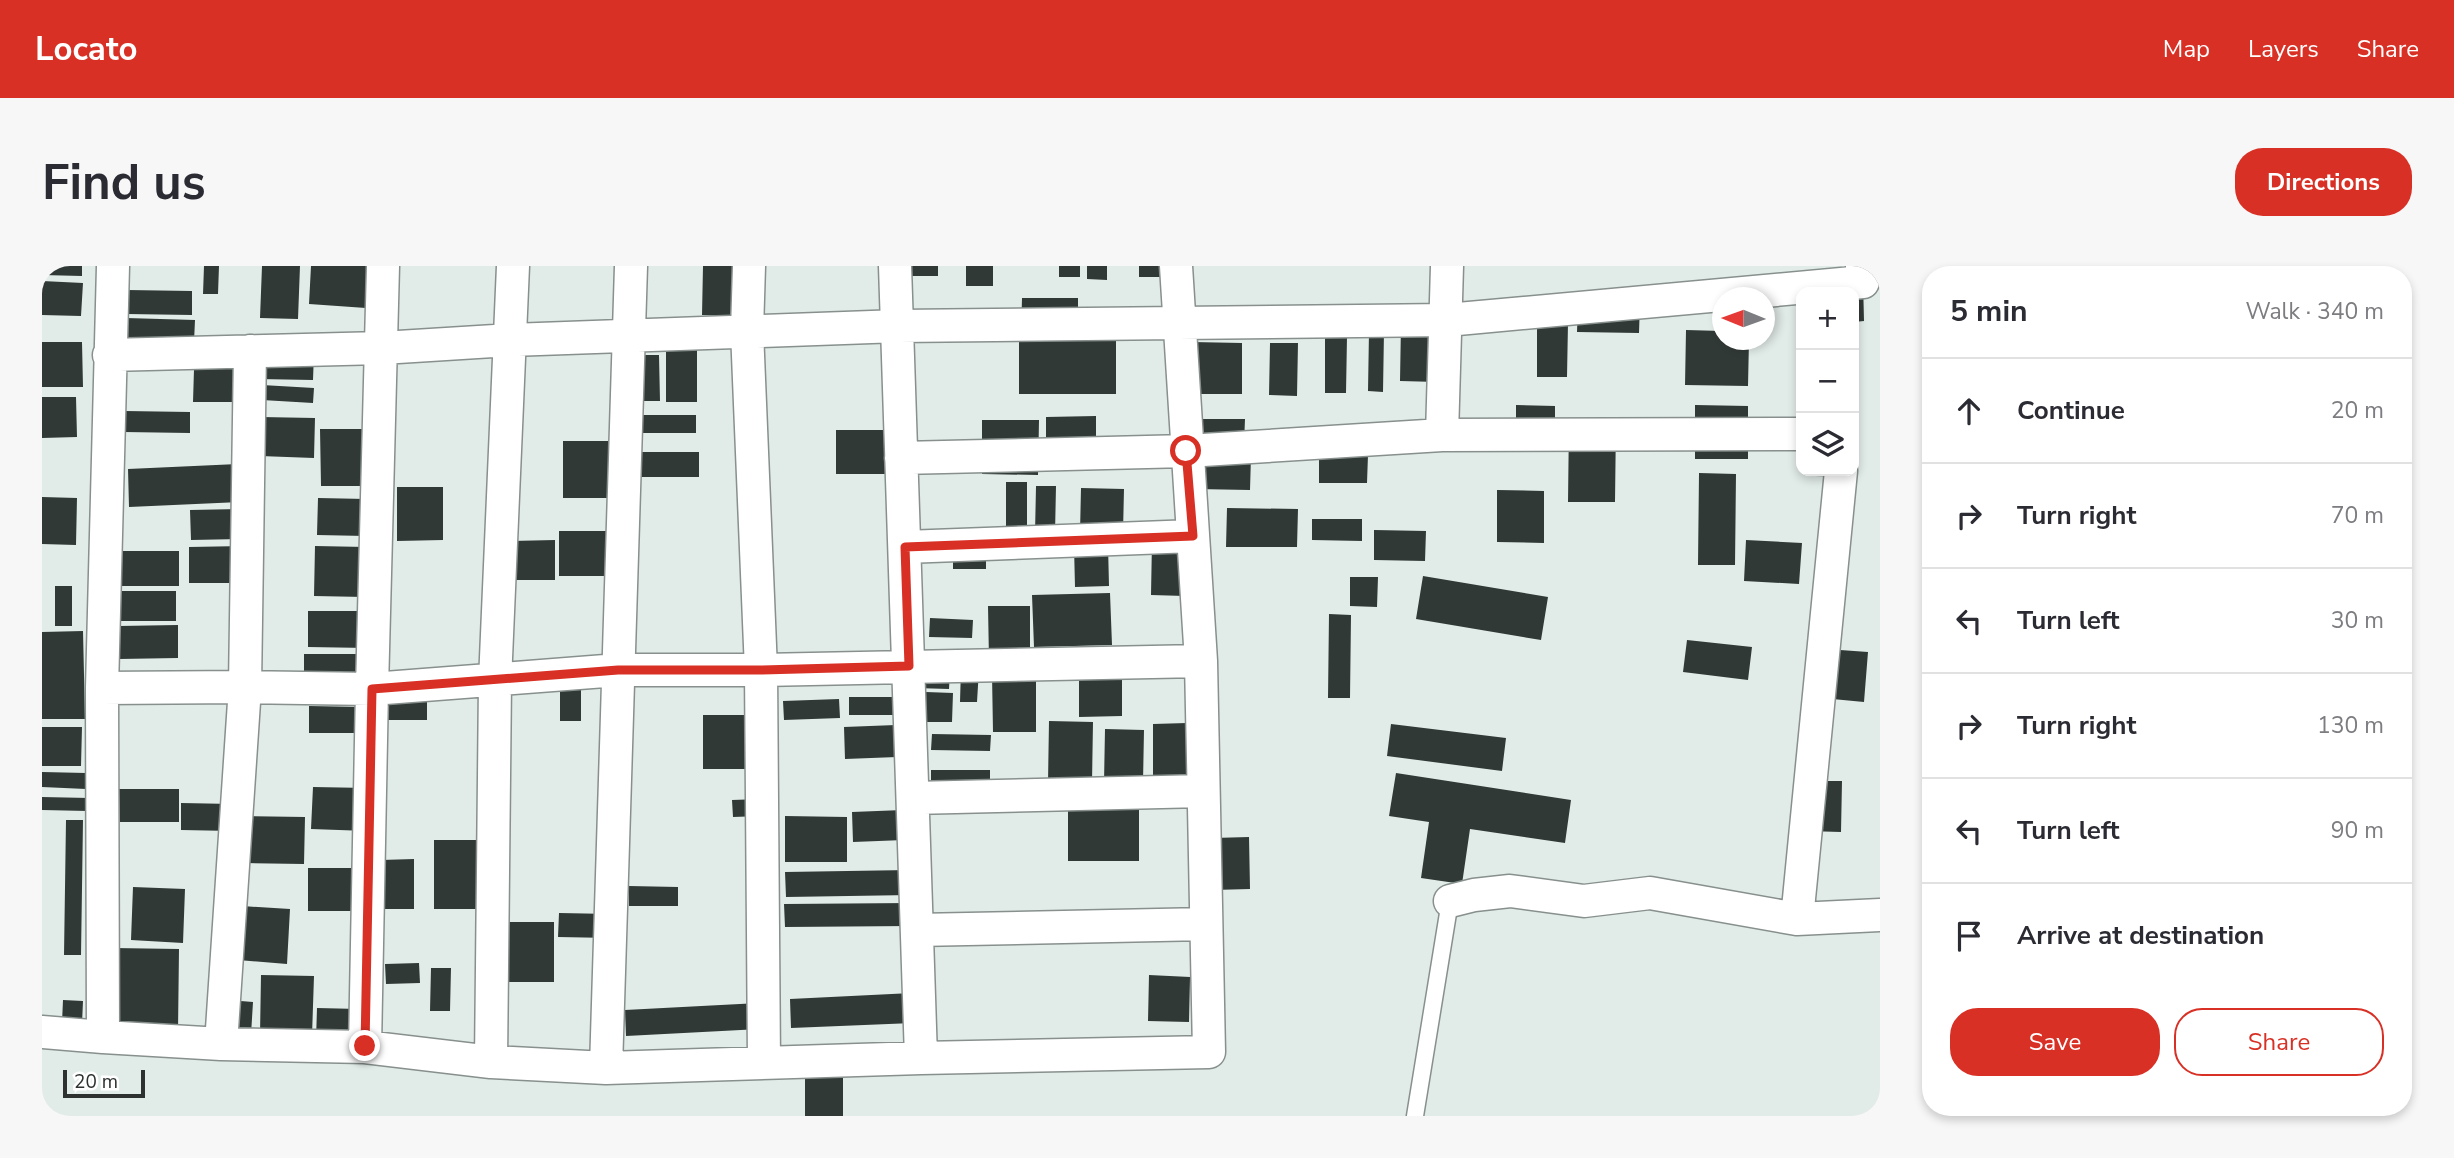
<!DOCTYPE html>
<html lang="en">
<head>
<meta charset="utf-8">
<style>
  :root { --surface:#fff; --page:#f7f7f7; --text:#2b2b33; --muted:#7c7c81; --line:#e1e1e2; --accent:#d93025 }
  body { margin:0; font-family:"Nunito Sans",sans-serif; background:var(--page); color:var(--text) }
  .controls { position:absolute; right:21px; top:21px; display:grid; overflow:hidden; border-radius:14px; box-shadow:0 4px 10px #0003 }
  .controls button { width:63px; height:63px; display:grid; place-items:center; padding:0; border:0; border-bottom:2px solid var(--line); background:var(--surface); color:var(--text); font:35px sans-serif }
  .compass { position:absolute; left:1670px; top:21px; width:63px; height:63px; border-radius:50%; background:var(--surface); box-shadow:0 4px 10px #0003; rotate:271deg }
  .scale { position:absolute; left:21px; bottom:18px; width:82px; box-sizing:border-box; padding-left:7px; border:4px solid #2d3130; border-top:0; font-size:19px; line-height:24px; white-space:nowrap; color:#2d3130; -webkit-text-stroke:5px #fff; paint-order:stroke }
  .stop { position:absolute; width:21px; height:21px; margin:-16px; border:5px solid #d93025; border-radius:50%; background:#fff }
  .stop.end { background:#d93025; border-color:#fff; box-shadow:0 2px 7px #0008 }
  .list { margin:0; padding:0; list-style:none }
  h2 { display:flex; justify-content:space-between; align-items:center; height:91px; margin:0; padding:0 28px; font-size:30px }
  h2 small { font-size:23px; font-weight:400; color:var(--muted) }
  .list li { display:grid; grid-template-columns:46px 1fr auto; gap:21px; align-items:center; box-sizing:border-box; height:105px; padding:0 28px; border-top:2px solid var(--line) }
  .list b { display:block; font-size:26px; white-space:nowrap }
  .list em { font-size:23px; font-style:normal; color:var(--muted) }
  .actions { display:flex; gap:14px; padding:21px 28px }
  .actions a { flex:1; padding:16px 0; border:2px solid var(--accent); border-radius:28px; text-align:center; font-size:24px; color:var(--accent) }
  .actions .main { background:var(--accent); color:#fff }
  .icon { flex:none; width:38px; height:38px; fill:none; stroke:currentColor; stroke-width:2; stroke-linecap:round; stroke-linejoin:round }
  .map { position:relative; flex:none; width:1838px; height:850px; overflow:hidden; border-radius:28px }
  header { display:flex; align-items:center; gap:42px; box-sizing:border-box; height:98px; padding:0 35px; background:var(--accent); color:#fff }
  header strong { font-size:33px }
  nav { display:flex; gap:38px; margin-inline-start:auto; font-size:24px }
  .intro { display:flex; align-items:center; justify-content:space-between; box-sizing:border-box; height:168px; padding:0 42px }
  h1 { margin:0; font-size:49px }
  .button { padding:18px 32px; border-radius:28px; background:var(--accent); color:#fff; font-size:24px; font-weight:700 }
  main { display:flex; gap:42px; padding:0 42px }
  aside { flex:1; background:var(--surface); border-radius:28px; box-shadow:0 4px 10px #0003 }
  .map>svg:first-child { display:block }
</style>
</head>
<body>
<header>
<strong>Locato</strong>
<nav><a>Map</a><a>Layers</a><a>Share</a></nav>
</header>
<div class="intro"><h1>Find us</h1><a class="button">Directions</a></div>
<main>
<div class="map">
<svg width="1838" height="850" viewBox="0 0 1838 850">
  <rect width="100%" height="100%" fill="#e1ebe8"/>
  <path fill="#313937" d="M0 0H40V10L0 9Z
    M162 0H177L176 28H161Z
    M220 0H258L256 53 218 52Z
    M269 0H326L324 42 267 38Z
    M661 0H691L690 50 660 49Z
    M867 0H896V10H867Z
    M924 0H951V20H924Z
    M1017 0H1038V11H1017Z
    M1045 0H1065V14L1045 13Z
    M1097 0H1125V11H1097Z
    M0 15 41 17 39 50 0 49Z
    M1821 15 1822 55 1812 56V26Z
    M85 24 150 25V49L85 48Z
    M980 32H1036V70H979Z
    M1536 34 1598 36 1597 67 1535 66Z
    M84 52 153 54 152 76 83 75Z
    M1359 57 1397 58 1396 116 1358 115Z
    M1495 57H1526L1525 111H1495Z
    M1644 64 1680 65V74H1707L1706 120 1643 119Z
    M1327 65H1342L1341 126 1326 125Z
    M1283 71H1305L1304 127H1283Z
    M977 75H1074V128H977Z
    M0 76H40L41 121H0Z
    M1150 76 1200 77V128H1149Z
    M1228 77H1256L1255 130 1227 129Z
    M624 83 655 84V136H624Z
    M216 86 272 87 271 114 216 113Z
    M597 89H617L618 135H597Z
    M152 103H191V136H151Z
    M220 119 272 122 271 137 220 134Z
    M0 131H34L35 171 0 172Z
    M1474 139 1513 140V160L1474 159Z
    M1653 139 1706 140V193H1653Z
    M1812 142H1815L1814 211 1773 210V205H1812Z
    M83 145 148 146V167L82 166Z
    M599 149H654V167H600Z
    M1054 150V202H1004V151Z
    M219 151 273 152 272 192 218 190Z
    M1153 153H1203L1202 179 1153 178Z
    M940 154H997L996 209 940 208Z
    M1527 154 1574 155 1573 236H1526Z
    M278 163H321L322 220H279Z
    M794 164H850V208H794Z
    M521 175H572L573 232H521Z
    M595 186H657V211H595Z
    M1154 189 1209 190 1208 224 1154 223Z
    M1277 189H1326L1325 217H1277Z
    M196 198 198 236 87 241 86 203Z
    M1657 207 1694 208 1693 299H1656Z
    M964 216H985V271H964Z
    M994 220H1014L1013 268H993Z
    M355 221H401V274L355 275Z
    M1039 222 1082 223 1081 267H1038Z
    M1455 224 1502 225V277L1455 276Z
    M0 231 35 232 34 279 0 278Z
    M276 232 324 233V270L275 269Z
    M1185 242 1256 243 1255 281H1184Z
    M198 243V273L149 274 148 244Z
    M1270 253H1320V275L1270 274Z
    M1332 264 1384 265 1383 295 1332 294Z
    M517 265H576V310H517Z
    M513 274V314H469V275Z
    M1704 274 1760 277 1757 318 1702 315Z
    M1110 275 1144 276 1143 330 1109 329Z
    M1066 279 1067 320 1033 321 1032 280Z
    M202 280V317H147V281Z
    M273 280 324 281 323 331 272 330Z
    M80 285H137V320H80Z
    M911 287H944V303H911Z
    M1381 310 1506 331 1499 374 1374 353Z
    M1308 311H1336L1335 341 1308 340Z
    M13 320H30V360H13Z
    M77 325H134V355H77Z
    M1068 327 1070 379 992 381 990 329Z
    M946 340H988V394H947Z
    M266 345H326V382L266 381Z
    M1287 348 1309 349 1308 432H1286Z
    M888 352 931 354 930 372 887 371Z
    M136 359V392L77 393V360Z
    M41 365 43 453H0V366Z
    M1645 374 1710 381 1706 414 1641 406Z
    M1784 383 1826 386 1822 436 1780 432Z
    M262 388H315L316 415H262Z
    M919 402 937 403 935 436H918Z
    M1080 402V450L1037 451V403Z
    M873 403 908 404 907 423 873 422Z
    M950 408H994V466H951Z
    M518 415H539V455H518Z
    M884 426 911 427 910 456H884Z
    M341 431H385V454H341Z
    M807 431H854V449H807Z
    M797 433 798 452 742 454 741 435Z
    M267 440 321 441 320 467H267Z
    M661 449H719V503H661Z
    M1007 455 1051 456 1050 517H1006Z
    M1145 457V514L1111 515V458Z
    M1349 458 1464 472 1460 505 1345 490Z
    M854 459 855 491 803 493 802 461Z
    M0 461H40L39 500H0Z
    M1063 463 1102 464 1101 517H1062Z
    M890 468 949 469 948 485 889 484Z
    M889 504H948V523H889Z
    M0 506 44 507V523L0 521Z
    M1354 507 1529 534 1523 577 1428 563 1420 618 1379 612 1387 556 1347 550Z
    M1765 515H1800L1799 566 1765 565Z
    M271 521 326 522 325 565 269 563Z
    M77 523H137V556H78Z
    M0 531 47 532 46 545 0 544Z
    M718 533 719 550 691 551 690 534Z
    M1026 534H1097V595H1026Z
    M139 537 191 538V565L139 564Z
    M861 544 862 574 811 576 810 546Z
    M203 550 263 551 262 598 202 597Z
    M743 550 805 551V596H743Z
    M24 554H41L39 689H22Z
    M1207 571 1208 623 1171 624V572Z
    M392 574H445V643H392Z
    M372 593V643H339V594Z
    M266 602H316V645H266Z
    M868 604 869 629 744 631 743 606Z
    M587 620 636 621V640H587Z
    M91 621 143 623 141 677 89 674Z
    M869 637V660L743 661 742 638Z
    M200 640 248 643 245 698 196 694Z
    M517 647 569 648V672L516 671Z
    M464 656H512V716H464Z
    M71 682 137 683 136 765 70 764Z
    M377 697 378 717 344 718 343 698Z
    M389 702H409L408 745H388Z
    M219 709 272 710 270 770 218 769Z
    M1107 709 1148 711 1147 756 1106 755Z
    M870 727 871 757 749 762 748 733Z
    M21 734 41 735 40 758 20 757Z
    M186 734 211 736 209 769 184 768Z
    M717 737 718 763 584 770 583 744Z
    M275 742 317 743 316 775 274 774Z
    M763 811H801V850H763Z"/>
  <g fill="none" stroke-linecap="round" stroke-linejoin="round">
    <defs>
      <path id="lane" d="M1373 850 1408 635"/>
      <path id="street" d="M71 0 60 422 61 771 179 778 323 781 449 796 564 802 879 792 1167 786 1159 395 1134 0
        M707 0 705 65 719 404 722 797
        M853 0 879 792
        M67 89 340 82 469 74 857 60 1405 54 1821 16 1820 0
        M1400 169 1405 0
        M859 192 1145 185 1400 169 1759 168
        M863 281 1151 270
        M60 422 203 421 330 423 576 404H719L1159 395
        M871 532 1161 525
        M1408 635 1432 629 1468 625 1542 635 1608 627 1755 653 1838 649
        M1755 653 1799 205
        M875 664 1164 658
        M0 766 61 771
        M179 778 203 421 208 85
        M323 781 330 423 341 0
        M449 796 453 415 471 0
        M564 802 589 0"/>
    </defs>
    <use href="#lane" stroke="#87908d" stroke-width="19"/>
    <use href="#street" stroke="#87908d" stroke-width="35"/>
    <use href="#lane" stroke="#fff" stroke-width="16"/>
    <use href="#street" stroke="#fff" stroke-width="32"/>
  </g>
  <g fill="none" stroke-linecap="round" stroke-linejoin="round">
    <path stroke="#d93025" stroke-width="9" d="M323 780 330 423 576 404H719L867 400 863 281 1151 270 1144 185"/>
  </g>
</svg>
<div class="controls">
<button>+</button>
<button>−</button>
<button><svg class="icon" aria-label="layers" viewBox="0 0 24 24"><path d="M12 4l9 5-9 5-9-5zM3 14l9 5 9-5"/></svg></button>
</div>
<svg class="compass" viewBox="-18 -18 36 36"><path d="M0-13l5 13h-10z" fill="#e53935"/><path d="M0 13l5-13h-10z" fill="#7c7c81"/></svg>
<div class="scale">20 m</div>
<div class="stop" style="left:1144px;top:185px"></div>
<div class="stop end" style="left:323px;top:780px"></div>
</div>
<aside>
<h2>5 min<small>Walk · 340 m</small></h2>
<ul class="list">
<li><svg class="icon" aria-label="ahead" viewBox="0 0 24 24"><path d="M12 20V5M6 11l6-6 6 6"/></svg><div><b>Continue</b></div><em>20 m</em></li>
<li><svg class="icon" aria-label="right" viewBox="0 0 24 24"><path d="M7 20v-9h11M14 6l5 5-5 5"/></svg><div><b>Turn right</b></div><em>70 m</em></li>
<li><svg class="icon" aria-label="left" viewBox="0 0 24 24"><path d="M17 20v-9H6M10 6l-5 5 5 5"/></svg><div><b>Turn left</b></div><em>30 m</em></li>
<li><svg class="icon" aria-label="right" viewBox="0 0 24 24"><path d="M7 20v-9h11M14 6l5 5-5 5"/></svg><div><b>Turn right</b></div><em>130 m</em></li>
<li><svg class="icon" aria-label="left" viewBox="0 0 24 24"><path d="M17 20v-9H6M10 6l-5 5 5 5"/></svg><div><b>Turn left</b></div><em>90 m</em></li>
<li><svg class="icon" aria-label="arrive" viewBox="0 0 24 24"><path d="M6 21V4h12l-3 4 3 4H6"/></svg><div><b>Arrive at destination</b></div></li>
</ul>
<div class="actions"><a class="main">Save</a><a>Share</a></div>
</aside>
</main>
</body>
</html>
